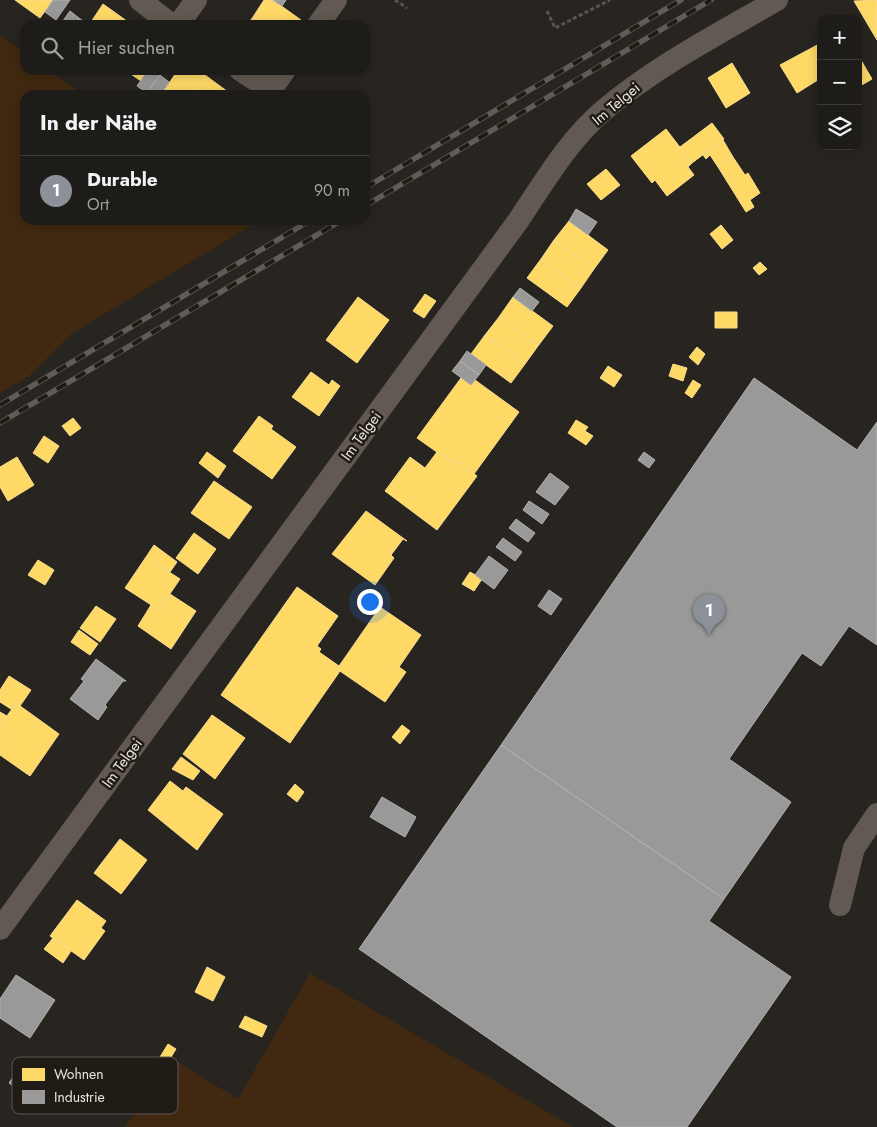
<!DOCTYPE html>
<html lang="de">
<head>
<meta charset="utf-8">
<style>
  :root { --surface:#1e1c19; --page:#262522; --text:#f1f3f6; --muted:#a1a1a2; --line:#3c3a38; --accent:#8c9099 }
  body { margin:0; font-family:Jost,sans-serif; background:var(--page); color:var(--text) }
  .controls { position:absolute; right:15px; top:15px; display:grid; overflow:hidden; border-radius:10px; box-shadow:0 2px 12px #0003 }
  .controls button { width:45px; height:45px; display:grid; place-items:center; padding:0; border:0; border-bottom:1px solid var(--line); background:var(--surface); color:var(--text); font:25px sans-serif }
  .you { position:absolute; left:369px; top:601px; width:18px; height:18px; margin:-12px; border:4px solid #fff; border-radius:50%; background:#1a73e8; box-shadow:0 0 0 8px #1a73e833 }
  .badge { display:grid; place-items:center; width:32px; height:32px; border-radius:50%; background:var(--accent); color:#fff; font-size:16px; font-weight:700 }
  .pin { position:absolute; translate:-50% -41px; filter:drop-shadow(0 1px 2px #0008) }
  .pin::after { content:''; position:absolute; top:26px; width:18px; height:15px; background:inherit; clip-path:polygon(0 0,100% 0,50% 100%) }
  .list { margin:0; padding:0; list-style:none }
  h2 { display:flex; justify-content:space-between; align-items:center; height:65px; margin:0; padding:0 20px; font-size:21px }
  h2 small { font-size:16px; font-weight:400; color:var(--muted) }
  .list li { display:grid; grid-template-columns:32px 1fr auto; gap:15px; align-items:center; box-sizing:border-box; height:70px; padding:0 20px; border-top:1px solid var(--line) }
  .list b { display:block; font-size:19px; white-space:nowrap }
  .list p { margin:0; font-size:16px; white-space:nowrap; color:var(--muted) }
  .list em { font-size:16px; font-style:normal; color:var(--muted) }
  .icon { flex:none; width:28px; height:28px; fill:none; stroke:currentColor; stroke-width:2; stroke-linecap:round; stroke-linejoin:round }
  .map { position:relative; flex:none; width:877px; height:1127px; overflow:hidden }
  .search { position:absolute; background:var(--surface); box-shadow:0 2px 12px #0003; left:20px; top:20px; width:350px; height:55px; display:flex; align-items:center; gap:12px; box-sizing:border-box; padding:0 18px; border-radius:15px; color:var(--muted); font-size:19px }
  .panel { position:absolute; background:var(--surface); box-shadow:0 2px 12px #0003; left:20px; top:90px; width:350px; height:135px; border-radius:15px }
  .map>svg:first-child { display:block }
</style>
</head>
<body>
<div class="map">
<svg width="877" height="1127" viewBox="0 0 877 1127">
  <rect width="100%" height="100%" fill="#282521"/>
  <path fill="#402910" d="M0 36 25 53V70H48L84 95H25V220L259 221 71 334 29 376 0 393Z
    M310 973 573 1127H125L174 1060 238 1099Z"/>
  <path fill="#ffd966" stroke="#f8dc8b" d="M15 0H53L40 18Z
    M264 0H273L301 20 297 25H265L253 17Z
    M877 0V40L854 1Z
    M103 4 124 19 120 25H89Z
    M253 17 265 25H247Z
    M124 19 133 25H120Z
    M821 43V78L797 93 780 65Z
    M858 55 872 79 860 86 858 83Z
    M732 63 750 93 726 108 708 78Z
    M125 70H148L141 81Z
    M178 70H197L205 75 191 95H161Z
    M205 75 224 89 220 95H191Z
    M224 89 233 95H220Z
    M712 123 724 139 692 163 680 147Z
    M666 129 692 163 688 167 694 175 667 196 655 180 652 183 631 156Z
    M723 140 733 157 718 167 710 155 706 159 703 155Z
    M733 157 745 175 748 173 760 193 750 200 754 207 746 212 718 167Z
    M606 169 620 185 601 200 587 184Z
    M569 221 608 250 594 269 554 240Z
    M721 225 733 240 722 249 710 234Z
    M554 240 594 269 581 288 541 259Z
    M541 259 581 288 567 307 527 278Z
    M760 262 767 269 759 275 753 268Z
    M425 294 436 301 424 318 413 311Z
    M358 297 389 320 357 363 326 340Z
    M513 297 553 326 538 346 499 317Z
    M715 312H737V328H715Z
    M499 317 538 346 525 364 485 335Z
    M485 335 525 364 511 383 471 354Z
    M697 347 705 354 698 365 689 357Z
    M673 364 687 368 683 381 669 376Z
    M608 366 622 375 614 387 600 378Z
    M311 372 329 385 332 380 340 386 319 416 292 397Z
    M461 378 471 385 475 380 519 412 474 474 453 459 451 462 417 438Z
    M693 380 701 385 692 398 685 393Z
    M259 416 273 426 271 429 296 447 272 479 233 451Z
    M73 418 81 428 70 436 62 426Z
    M576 420 588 427 585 431 593 436 586 445 568 433Z
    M44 436 59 446 48 463 33 453Z
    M207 452 226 466 218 478 199 463Z
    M437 452 451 462 453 459 477 476 437 530 385 491 410 457 425 468Z
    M17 457 34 485 8 501 0 487V467Z
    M214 481 252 507 229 539 191 513Z
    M366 511 407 541 403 539 391 555 394 558 375 585 332 554Z
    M194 533 216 549 198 574 176 558Z
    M154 545 177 562 170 572 146 557Z
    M146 557 180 579 159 610 125 588Z
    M38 560 54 570 45 585 28 575Z
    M470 572 482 579 474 591 462 584Z
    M297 587 338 616 317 646 321 649 319 652 339 666 337 669 340 671 290 743 221 695Z
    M170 594 196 611 171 649 138 626 151 605 159 610Z
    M96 606 116 619 100 642 80 628Z
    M380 607 421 635 399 667 406 672 385 702 337 669Z
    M79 630 98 644 90 655 71 642Z
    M9 676 31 690 20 706 16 703 11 709 0 702V690Z
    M16 703 59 734 30 776 0 755V726Z
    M0 712 7 716 0 726Z
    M212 715 245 738 215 779 183 754Z
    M402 725 410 731 400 744 392 737Z
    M181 757 200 771 193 780 172 769Z
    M170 781 183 791 186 787 223 814 197 850 148 810Z
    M295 784 304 792 297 802 287 794Z
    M120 839 147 860 121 894 94 873Z
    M77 900 106 921 101 928 105 931 84 960 50 936Z
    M53 938 71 951 63 963 44 949Z
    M207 967 225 977 213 1001 195 992Z
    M245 1016 267 1026 262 1037 239 1027Z
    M168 1044 176 1049 168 1062 160 1057Z"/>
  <path fill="#999" stroke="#b1b0ae" d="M53 0H70L56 20 45 12Z
    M273 0H286L282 6Z
    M70 11 79 18 74 25H60Z
    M79 18 89 25H74Z
    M148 70H153L160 75 147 93 137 86Z
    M160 75 169 82 160 95H150L147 93Z
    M576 209 597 222 588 235 569 221Z
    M520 288 539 302 532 311 513 297Z
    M467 351 486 365 479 375 460 361Z
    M460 361 479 375 471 385 452 371Z
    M754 378 857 450 877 422V645L849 626 821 666 802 653 729 759 791 802 724 899 501 745Z
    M644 452 655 460 649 468 638 460Z
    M550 473 569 487 555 505 536 492Z
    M529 501 549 514 542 524 523 510Z
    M516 519 535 533 528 542 509 528Z
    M503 538 522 552 515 561 496 547Z
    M489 556 508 570 494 589 475 575Z
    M549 590 562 599 551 615 538 606Z
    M96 659 126 681H123L105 705 107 707 98 720 70 699 84 681 81 679Z
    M501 745 724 899 709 921 791 977 687 1127H617L359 949Z
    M382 797 416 817 405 837 370 817Z
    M16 975 55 1000 30 1038 0 1018V999Z
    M19 1068 29 1075 19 1090 9 1083Z"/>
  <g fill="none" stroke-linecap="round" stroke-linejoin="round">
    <path stroke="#59544e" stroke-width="3" stroke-dasharray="4 2.5" stroke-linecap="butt" d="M395 0 407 8
      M547 11 555 28 610 0"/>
    <path stroke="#615952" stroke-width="22" d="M140 0 172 25
      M178 25 196 0
      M318 25 336 0
      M240 70 271 90 285 70
      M840 905 854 848 877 814
      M0 929 518 221C543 184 569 139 604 110 656 66 718 34 777 0"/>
    <defs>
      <path id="rail" d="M365 188 681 0
        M365 206 711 0
        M0 405 311 220
        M0 423 342 220"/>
    </defs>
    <use href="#rail" stroke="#615c57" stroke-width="5.5"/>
    <use href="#rail" stroke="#211b15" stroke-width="4" stroke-dasharray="11" stroke-linecap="butt"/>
  </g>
  <g text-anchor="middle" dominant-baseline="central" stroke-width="5" stroke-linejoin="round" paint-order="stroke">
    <g font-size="15" fill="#e9e4e0" stroke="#211b15">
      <text transform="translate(616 104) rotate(-40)">Im Telgei</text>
      <text transform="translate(361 436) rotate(-54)">Im Telgei</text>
      <text transform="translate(122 763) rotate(-54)">Im Telgei</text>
    </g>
  </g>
  <rect x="12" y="1057" width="166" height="57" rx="8" fill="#211b15" stroke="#5d5752" stroke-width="1"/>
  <rect x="22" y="1068" width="23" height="13" fill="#ffd966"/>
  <rect x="22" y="1090" width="23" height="14" fill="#999"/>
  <g font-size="14" fill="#e9e4e0">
    <text x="54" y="1079">Wohnen</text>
    <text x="54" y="1102">Industrie</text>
  </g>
</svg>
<div class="controls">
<button>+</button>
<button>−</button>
<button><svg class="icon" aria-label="layers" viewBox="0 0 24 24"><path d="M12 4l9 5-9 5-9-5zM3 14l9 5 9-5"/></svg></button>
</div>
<div class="you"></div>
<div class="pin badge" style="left:709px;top:635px">1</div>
<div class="search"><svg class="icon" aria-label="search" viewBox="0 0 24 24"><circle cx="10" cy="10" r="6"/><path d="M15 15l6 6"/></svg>Hier suchen</div>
<section class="panel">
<h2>In der Nähe<small></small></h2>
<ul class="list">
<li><span class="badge">1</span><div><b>Durable</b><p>Ort</p></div><em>90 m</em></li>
</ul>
</section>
</div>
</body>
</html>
